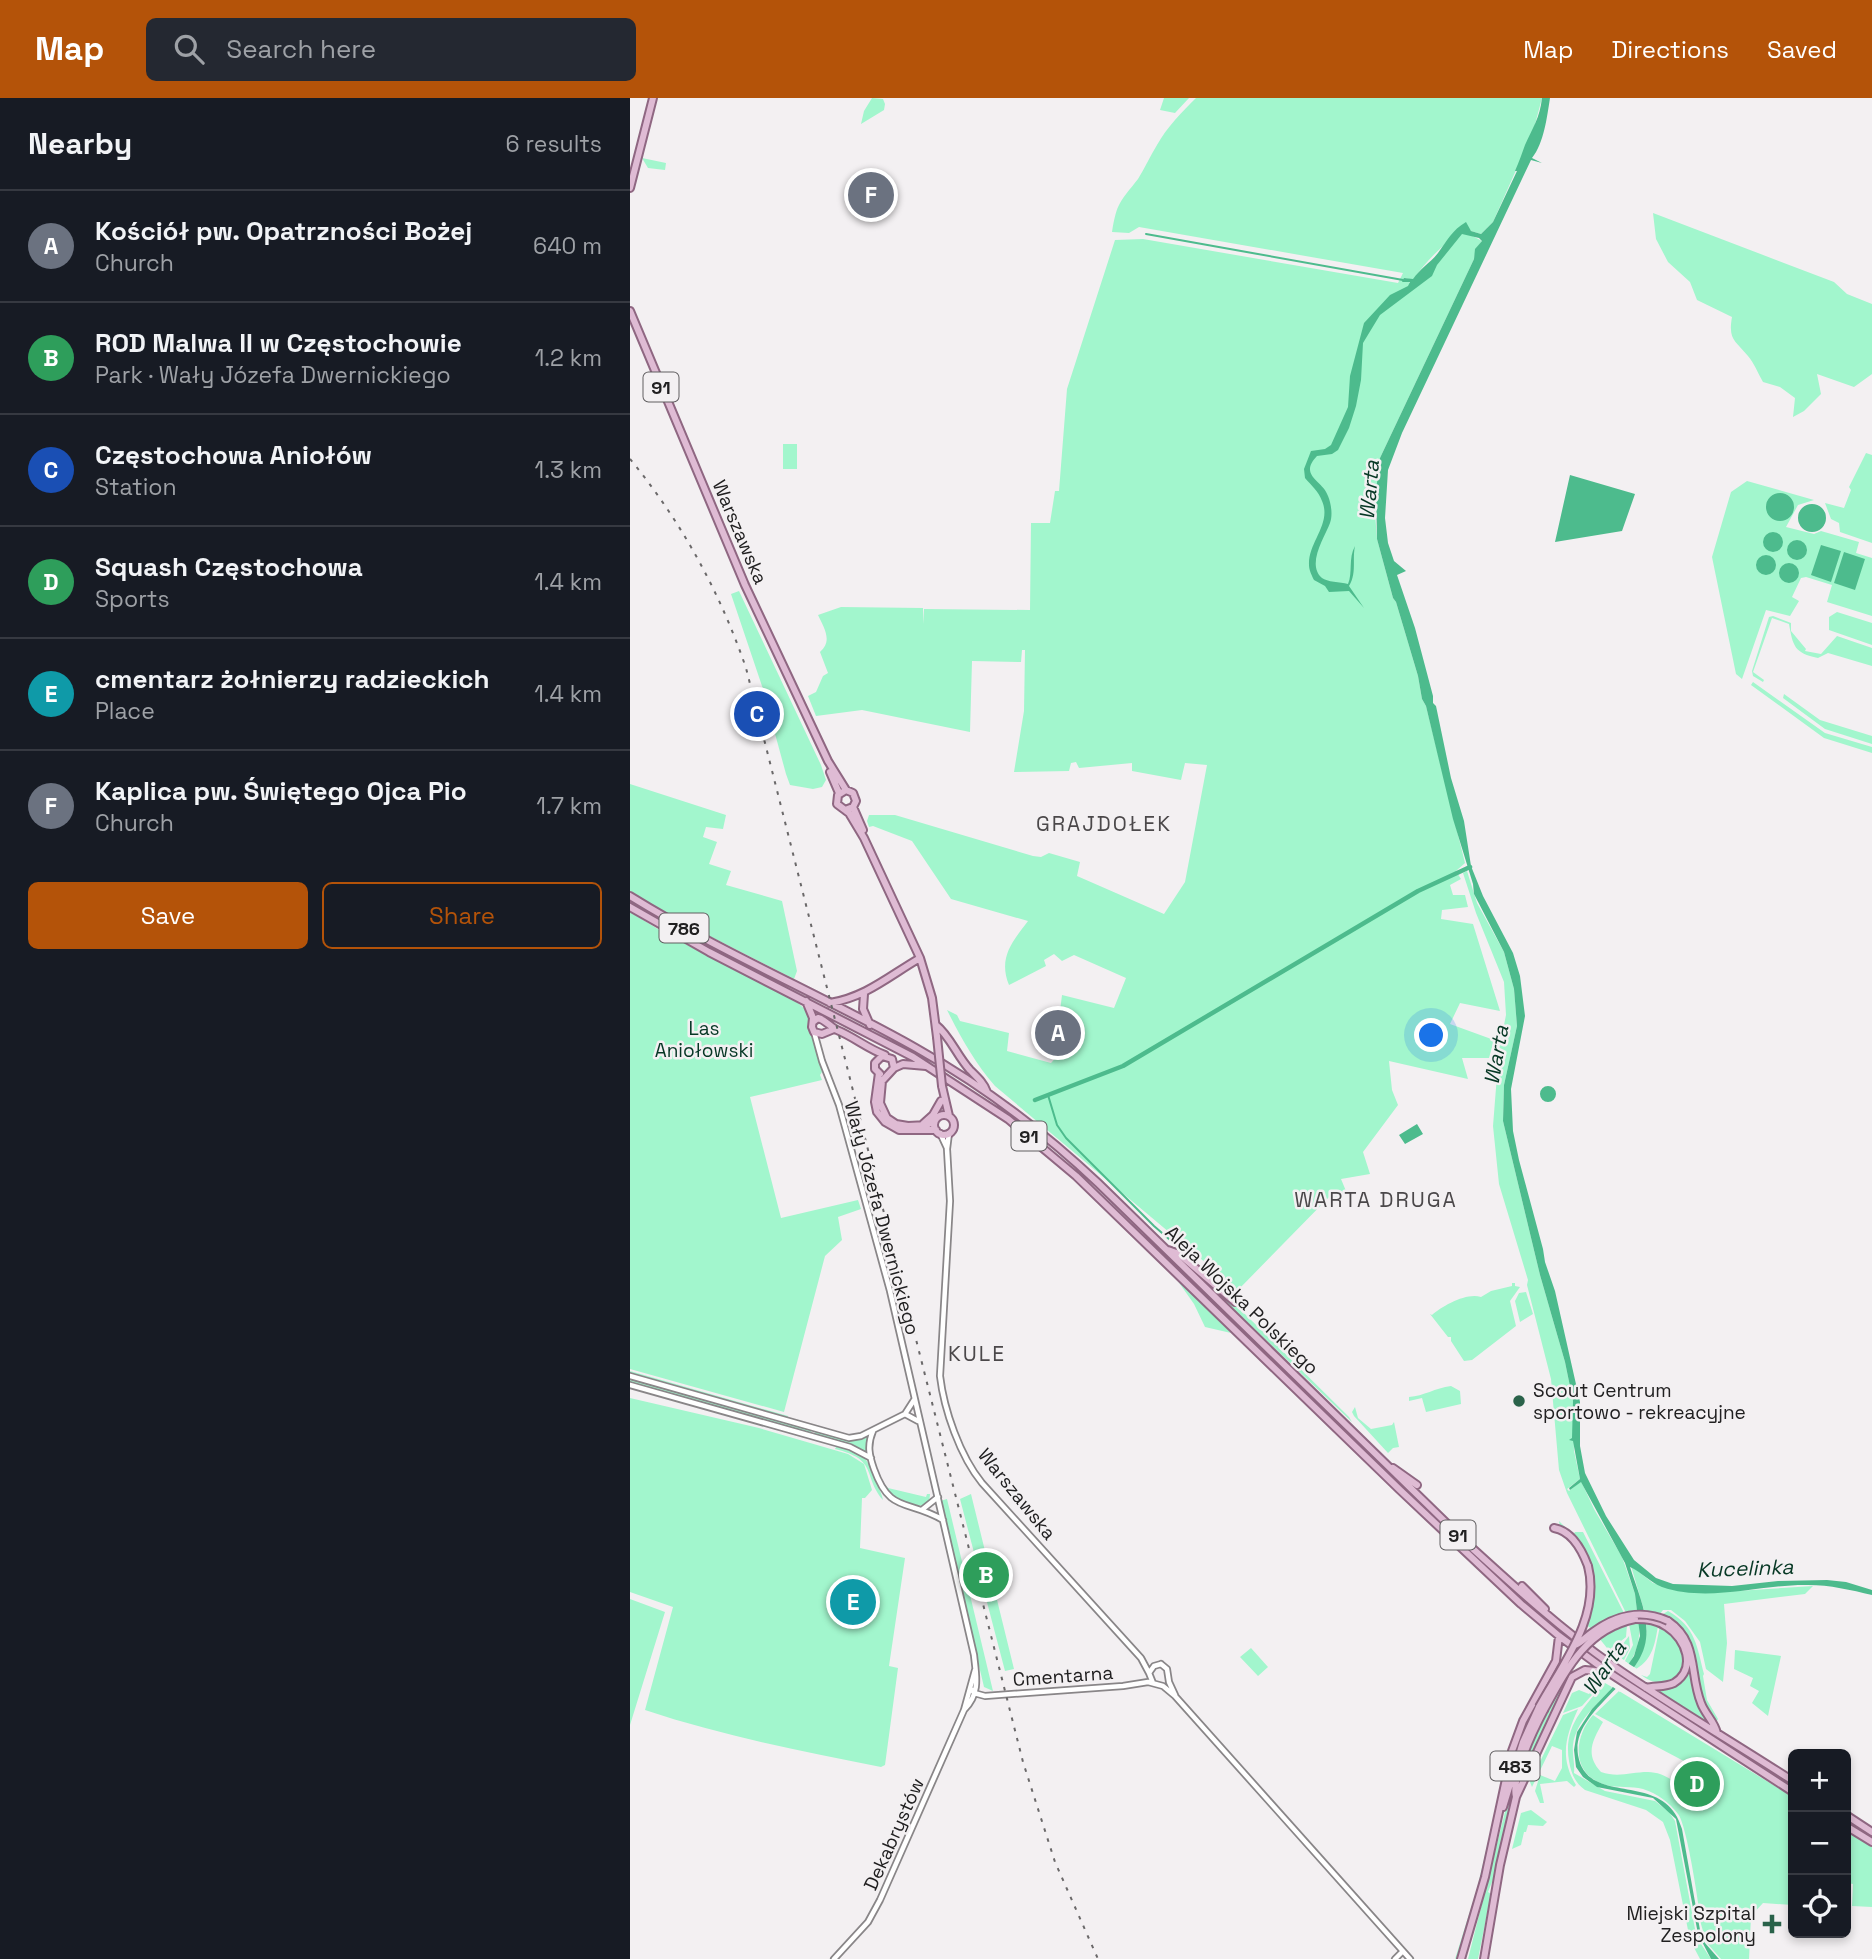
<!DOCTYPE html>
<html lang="en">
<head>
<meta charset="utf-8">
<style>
  :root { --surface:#171b24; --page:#242831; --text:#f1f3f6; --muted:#9ea1a6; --line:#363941; --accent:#b45309 }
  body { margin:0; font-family:"Space Grotesk",sans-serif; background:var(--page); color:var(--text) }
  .controls { position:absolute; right:21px; bottom:21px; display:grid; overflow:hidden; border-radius:10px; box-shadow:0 4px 10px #0003 }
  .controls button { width:63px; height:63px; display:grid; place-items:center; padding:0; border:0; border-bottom:2px solid var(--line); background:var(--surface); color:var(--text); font:35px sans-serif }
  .you { position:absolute; left:802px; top:938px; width:24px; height:24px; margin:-18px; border:5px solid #fff; border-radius:50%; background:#1a73e8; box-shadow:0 0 0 10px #1a73e833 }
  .badge { display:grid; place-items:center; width:46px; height:46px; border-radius:50%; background:var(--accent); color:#fff; font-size:23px; font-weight:700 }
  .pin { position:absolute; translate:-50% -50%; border:4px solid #fff; box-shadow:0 2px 7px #0006 }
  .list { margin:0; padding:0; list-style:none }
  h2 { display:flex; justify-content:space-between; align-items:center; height:91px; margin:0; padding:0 28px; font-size:30px }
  h2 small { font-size:23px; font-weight:400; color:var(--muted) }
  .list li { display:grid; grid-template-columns:46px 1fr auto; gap:21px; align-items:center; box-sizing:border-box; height:112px; padding:0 28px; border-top:2px solid var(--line) }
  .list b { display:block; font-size:26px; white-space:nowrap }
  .list p { margin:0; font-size:23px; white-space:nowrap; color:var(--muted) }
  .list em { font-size:23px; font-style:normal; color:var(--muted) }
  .actions { display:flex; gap:14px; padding:21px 28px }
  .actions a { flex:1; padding:16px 0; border:2px solid var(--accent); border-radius:10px; text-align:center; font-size:24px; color:var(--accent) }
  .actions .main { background:var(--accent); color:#fff }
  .icon { flex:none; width:38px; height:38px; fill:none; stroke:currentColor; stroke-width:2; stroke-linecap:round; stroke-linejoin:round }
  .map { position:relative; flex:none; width:1242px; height:1861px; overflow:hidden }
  header { display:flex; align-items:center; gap:42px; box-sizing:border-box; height:98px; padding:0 35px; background:var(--accent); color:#fff }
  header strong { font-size:33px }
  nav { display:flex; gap:38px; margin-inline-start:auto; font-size:24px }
  .search { width:490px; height:63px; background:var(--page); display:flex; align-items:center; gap:18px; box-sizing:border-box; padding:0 24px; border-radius:10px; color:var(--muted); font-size:26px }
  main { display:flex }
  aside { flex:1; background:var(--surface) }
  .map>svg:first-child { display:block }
</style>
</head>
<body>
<header>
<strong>Map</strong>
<div class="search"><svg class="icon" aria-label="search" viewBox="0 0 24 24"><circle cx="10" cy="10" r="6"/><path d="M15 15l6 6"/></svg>Search here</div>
<nav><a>Map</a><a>Directions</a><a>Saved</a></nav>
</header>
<main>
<aside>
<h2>Nearby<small>6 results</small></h2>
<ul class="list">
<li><span class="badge" style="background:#6b7280">A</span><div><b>Kościół pw. Opatrzności Bożej</b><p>Church</p></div><em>640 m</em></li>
<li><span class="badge" style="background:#2e9e5b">B</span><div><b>ROD Malwa II w Częstochowie</b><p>Park · Wały Józefa Dwernickiego</p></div><em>1.2 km</em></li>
<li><span class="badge" style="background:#1a4fb4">C</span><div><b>Częstochowa Aniołów</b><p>Station</p></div><em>1.3 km</em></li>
<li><span class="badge" style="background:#2e9e5b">D</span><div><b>Squash Częstochowa</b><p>Sports</p></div><em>1.4 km</em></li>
<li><span class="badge" style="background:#0f9aa8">E</span><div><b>cmentarz żołnierzy radzieckich</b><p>Place</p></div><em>1.4 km</em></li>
<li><span class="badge" style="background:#6b7280">F</span><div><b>Kaplica pw. Świętego Ojca Pio</b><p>Church</p></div><em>1.7 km</em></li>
</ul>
<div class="actions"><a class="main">Save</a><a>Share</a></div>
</aside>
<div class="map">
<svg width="1242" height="1861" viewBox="0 0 1242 1861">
  <rect width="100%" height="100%" fill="#f3f0f2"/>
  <path fill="#a2f6cd" d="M242 0 253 1 255 6 254 12 231 26 234 13Z
    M534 0H559L545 15 530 12Z
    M566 0H912L903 34 863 124 851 136 841 133 837 129C816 144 798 160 783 182L775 180 780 185 798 177 833 133 852 143 846 151 844 161 750 360 745 415 747 441 763 500 766 504 788 578 792 601 796 608 835 765 826 773 831 781 820 787 823 797H835L838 809 812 812 811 821 843 826 870 913 830 905 820 926 864 942 859 960H832L838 981 759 963 762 992 768 1007 733 1054 740 1076 711 1081 716 1093 708 1103 703 1095 608 1192 365 988C345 965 331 940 317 912L327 917 330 923 379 935 377 953 421 965 441 943 446 931 445 916 430 913 432 897 484 910 496 880 444 857 432 863 424 856 414 862 416 868 379 887C368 860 382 844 398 823L321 801 282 743 243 728 239 729 237 723 239 717H265L403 758 411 759 419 755 450 764 447 778 534 816 555 784 577 667 555 665 551 682 502 673V665L449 670 446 664 441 665 439 673 384 674 394 613 395 552H392L391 564 342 563 340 634 232 612 186 618 178 598 186 594 193 578 198 575 190 554C203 543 194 530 188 517L211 509 293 510V526L294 511 400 512 401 425H420L425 393H429L437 291 485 142 513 141 768 185 773 175 509 129 499 135 482 134C487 104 490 104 508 81 515 70 520 58 527 47 537 29 552 14 566 0Z
    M12 60 36 65 35 72 18 70Z
    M1023 115 1204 184 1217 196 1242 206V276L1224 289 1187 276 1191 296 1174 313 1163 319 1165 300 1150 289 1133 284C1128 275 1124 265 1118 258 1105 242 1098 242 1102 219L1067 202 1060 184 1038 164 1026 141Z
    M153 346H167V371H153Z
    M1236 355 1242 357V445L1210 434 1209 425 1201 421 1195 405 1214 410 1221 392 1219 389Z
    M1117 383 1184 402 1168 407 1156 429 1184 436 1191 433 1229 444 1226 455 1242 460V518L1197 504 1202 487 1176 479 1171 480 1162 499 1169 503 1160 518 1136 512 1112 581 1106 576 1082 459 1101 394Z
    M109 493 191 667 196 682 192 689 183 691 160 687 156 676 132 588 101 496Z
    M1207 514 1242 525V547L1199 532V519Z
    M1143 518 1161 525V533L1176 551 1175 553 1191 556 1207 538 1242 550V568L1198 555 1188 560C1164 555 1163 548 1159 526L1142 520 1123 574 1134 582 1133 584 1123 578 1122 573 1139 519Z
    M1123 584 1195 635 1242 649V655L1194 640 1121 587Z
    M1154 596 1190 622 1242 638V646L1195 631 1153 600Z
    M0 686 96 717 93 731 76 729 73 739 87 744 79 766 101 773 96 787 152 803 167 873 164 881 42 819 0 793Z
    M837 773 847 805 874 854 884 891 887 928 874 987 873 1023 910 1177 935 1264 943 1303 944 1353 950 1381 937 1391 939 1393 951 1383 964 1411 992 1459 1005 1496 1007 1512 996 1515 937 1395 929 1372 921 1281 897 1187 898 1182 869 1086 863 1028 869 952 876 917 874 884 846 815 833 775Z
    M0 814 36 836 167 904 179 915 192 974 190 977 192 982 120 999 151 1120 228 1102 231 1111 208 1119 212 1142 195 1158 154 1314 0 1271Z
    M547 1157 616 1217 719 1319 722 1324Z
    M545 1179 601 1235 575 1229 564 1206Z
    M882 1185H885V1188L890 1189 880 1203 886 1228 842 1262 834 1263 821 1243V1239H818L800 1216 802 1217C812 1208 837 1194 851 1199L861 1193 882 1188Z
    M896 1194 903 1216 890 1224 885 1203 889 1195Z
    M633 1251C748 1358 852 1478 981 1570L979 1571C851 1481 743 1362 631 1253Z
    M0 1273 158 1318V1319L148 1318 0 1276Z
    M0 1281 182 1332 180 1336 0 1284Z
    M821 1288 830 1293 831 1306 796 1314 792 1300 779 1303V1299C794 1298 805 1290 821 1288Z
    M0 1300 129 1330 218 1356 234 1366 242 1392 235 1400H232L230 1450 275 1460 259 1568 268 1570 255 1667 251 1669C171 1653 93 1638 15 1612L43 1509 0 1494Z
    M725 1309 728 1320 741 1331 762 1327 764 1324 769 1349 763 1350 758 1355 724 1318 722 1314Z
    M185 1333 222 1342 240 1336 238 1356 218 1347 184 1337Z
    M206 1349C234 1351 238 1362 247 1385 249 1391 252 1396 253 1402 232 1377 249 1362 205 1351Z
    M255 1387 258 1390 296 1399 297 1396H300L299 1406C284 1412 259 1400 255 1387Z
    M341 1396 384 1571 375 1573 330 1401Z
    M317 1401 363 1593 354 1589 310 1403Z
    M929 1423 943 1437 945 1434H953L994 1515 962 1531 956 1527C973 1476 961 1468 930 1429Z
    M1001 1468 1023 1485 1054 1494H1090L1183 1488 1175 1496 1094 1506 1097 1545 1093 1584 1076 1571 1070 1544 1055 1523 1041 1512H1033L1030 1516 1014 1512Z
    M0 1501 35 1514 0 1627Z
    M1038 1513C1066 1529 1067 1549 1074 1576L1073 1578 1077 1602 1088 1621 1086 1625C1055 1587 1081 1545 1033 1516Z
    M1009 1524C1010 1540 1008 1552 999 1566L995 1563 1003 1547 999 1526Z
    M1016 1525 1028 1528C1025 1545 1023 1561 1006 1571L1004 1569C1012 1558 1018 1539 1016 1525Z
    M997 1527 996 1539 981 1551 977 1550 969 1540Z
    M1030 1528C1048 1537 1060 1557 1049 1577 1037 1587 1024 1587 1011 1577L1017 1579 1020 1576Z
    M999 1538 1000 1550 994 1562 982 1554 992 1547Z
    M621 1550 638 1569 628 1578 610 1559Z
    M1105 1552 1151 1558 1138 1618 1122 1605 1129 1593 1120 1588 1123 1580 1104 1571Z
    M1060 1565 1066 1597 1084 1628 1023 1590C1043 1588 1056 1586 1060 1565Z
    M934 1585 936 1586 886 1695 900 1648 916 1614Z
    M969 1585 971 1587 952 1608 933 1615 942 1595 949 1592 959 1596Z
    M975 1585 982 1589 981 1591C966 1608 946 1623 943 1647 942 1656 945 1666 944 1675L975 1693 1025 1703 1039 1714 1045 1723 1065 1831 1071 1846 1081 1861H1070L1060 1842 1040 1742 1033 1724 1016 1712 955 1692C945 1685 941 1675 939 1663 933 1628 954 1609 975 1585Z
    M1006 1587 1146 1676 1143 1677 1005 1589Z
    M989 1593 1163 1699V1807L1133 1805 1121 1818 1119 1861H1091L1076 1844 1071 1826C1069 1807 1057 1727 1048 1716 1039 1704 1028 1696 1013 1691 1001 1688 988 1690 976 1687 941 1677 943 1640 963 1617L973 1624C962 1643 955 1657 971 1674 988 1680 1001 1674 1018 1674 1032 1674 1044 1683 1055 1690L1066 1674 1079 1682 1082 1678 965 1616Z
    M948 1611C936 1638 929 1659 946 1687L944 1689 937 1683 910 1686 914 1705H910L905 1693 910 1677 925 1683 932 1670V1652L922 1648 902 1689 900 1684 933 1617Z
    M879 1643 880 1650 848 1791 827 1860 825 1861 847 1791 880 1650Z
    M883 1682H885L866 1774 858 1794 861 1796 848 1861H838Z
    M901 1712 917 1724 913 1728 898 1727 896 1734H894L891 1747 882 1751 891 1715Z
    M1216 1732 1242 1749V1809L1222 1808 1223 1786 1216 1785Z"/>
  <path fill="#4dbb8d" d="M912 0H920C917 19 914 45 902 60L912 65 901 62 772 335 758 372 755 420 758 445 764 463 776 473 767 477 785 530 803 598V605L806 608 821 680 834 723 841 768 853 798 883 855 890 878 895 918 881 991 883 1033 889 1062 913 1151 915 1164 925 1193 950 1304V1348L955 1375 976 1418 1004 1462 1026 1480 1043 1486 1102 1488 1148 1483 1197 1482 1216 1484 1242 1492V1497C1221 1492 1200 1487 1178 1487 1131 1486 1079 1505 1032 1489 1020 1484 1011 1474 1000 1469 1007 1492 1019 1516 1016 1541 1011 1586 941 1613 948 1657 957 1711 1035 1670 1052 1731L1070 1832 1075 1845 1089 1861H1081L1068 1836 1046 1721 1023 1700 967 1689 953 1679 946 1669 944 1652 947 1634 962 1611 982 1590 1004 1558 1010 1538 1005 1496 995 1465 951 1384 940 1392 939 1390 950 1381 943 1343 939 1342 942 1340 943 1303 935 1264 910 1177 873 1023 874 987 887 928 884 891 874 854 844 796 843 786 823 721 796 608 792 601 788 578 766 504 763 500 747 441 746 393 750 360 844 161 845 151 852 143 849 140 832 136 807 167 802 178 750 217 733 245 731 282 726 308 719 330 708 352 702 356 687 358C668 378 693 382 698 398 701 405 703 417 700 425 695 439 676 466 692 480 697 484 710 484 718 486 723 475 718 460 725 448 722 462 727 475 719 488L734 510 719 493 699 494 695 488 684 482C682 478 679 472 679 467 678 444 702 426 692 403 689 394 681 387 675 380L674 371 681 353 695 351 701 347 718 309 720 278 734 225 760 197 778 188 780 184H772L774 180 783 181C790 171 801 164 808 155 817 143 822 132 836 124L841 133 851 136 863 124 887 73H885C889 64 892 55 895 47 902 31 910 20 912 0Z
    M940 377 1005 396 992 433 925 444Z
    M1136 409a14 14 0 1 1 28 0a14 14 0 1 1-28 0Z
    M1168 420a14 14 0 1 1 28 0a14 14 0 1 1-28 0Z
    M1133 444a10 10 0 1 1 20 0a10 10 0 1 1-20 0Z
    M1157 452a10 10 0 1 1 20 0a10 10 0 1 1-20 0Z
    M1191 447 1211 453 1201 484 1181 477Z
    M1214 454 1235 461 1225 492 1204 485Z
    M1126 467a10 10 0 1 1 20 0a10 10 0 1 1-20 0Z
    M1149 475a10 10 0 1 1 20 0a10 10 0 1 1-20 0Z
    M910 996a8 8 0 1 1 16 0a8 8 0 1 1-16 0Z
    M787 1026 793 1036 775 1046 769 1037Z"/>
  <path fill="#f3f0f2" d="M996 1564 1007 1571 990 1594 980 1587Z"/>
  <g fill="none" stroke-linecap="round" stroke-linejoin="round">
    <path stroke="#4dbb8d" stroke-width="2" d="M516 136 773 182
      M418 997 427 1027 436 1040 524 1128 555 1155"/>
    <path stroke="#4dbb8d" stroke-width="4.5" d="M405 1002 493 968 788 793 840 769"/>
    <defs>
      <path id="tertiary" d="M184 934 192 963 209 1007 260 1193 344 1557C346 1577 351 1595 334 1612
        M310 1035 317 1050
        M319 1035 317 1051 320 1103 310 1278C314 1312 330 1358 352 1385L511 1560 519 1575
        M0 1278 219 1340 231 1338 275 1316 288 1323
        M0 1287 220 1349 241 1360
        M275 1316 284 1302
        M243 1333C237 1347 239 1357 244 1371 260 1416 277 1401 313 1422
        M293 1411 308 1399
        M531 1566 537 1571 539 1584 545 1597
        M523 1585 519 1575 524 1568 531 1566
        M341 1591 344 1595 355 1598 493 1588 518 1584 533 1588 545 1598 780 1861
        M204 1861 238 1824 250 1802 334 1612 345 1572
        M765 1861 773 1853"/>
      <path id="primary" d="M0 90 23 0
        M0 213 115 487 198 663 216 692
        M200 674 209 695
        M223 709 233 732
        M215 712 223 709 226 703 223 695 216 692 208 697 207 706 219 715 234 740 290 860 302 900 307 939
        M0 798C92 855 192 897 286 950 352 987 413 1033 468 1085L842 1450C887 1491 932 1532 982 1567 1041 1608 1103 1644 1163 1683
        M0 809 79 854 283 959 378 1021 446 1078 770 1392 891 1506 929 1538 978 1574 1163 1694
        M234 896 233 911 240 927
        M176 903 183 920 182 929 184 934 192 936 204 931
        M200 905C236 899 259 878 290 860
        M183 924 188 920C196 922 200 929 207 932 224 939 238 951 255 957
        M306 927C320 938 327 958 340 972 347 979 354 985 357 994
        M296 968 273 966 264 970 252 983 250 1005 257 1020 266 1026 278 1028 297 1027 304 1023
        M249 975 245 1004 247 1014 255 1024 269 1032H306
        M250 976 245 971V965L252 958 262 961 264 970
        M312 988 319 1018
        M304 1027a10 10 0 1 1 20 0a10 10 0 1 1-20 0Z
        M293 1026 303 1017 311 1003
        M538 1152 549 1156 605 1204
        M763 1370 787 1387
        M924 1430C942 1433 952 1452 958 1468
        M892 1488 915 1511
        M1005 1521C1017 1521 1027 1522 1037 1529 1056 1541 1067 1571 1044 1585 1036 1589 1025 1588 1016 1590
        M1038 1523C1069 1544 1059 1575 1071 1605 1075 1616 1084 1623 1087 1635
        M942 1579 955 1572 976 1574
        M886 1699C881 1678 904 1631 914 1612
        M873 1709 893 1644 909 1609
        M1216 1717 1242 1734
        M1216 1728 1242 1744
        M831 1861 855 1779 882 1653 893 1623 926 1563 929 1538
        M854 1861 870 1767 886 1699 942 1579"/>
    </defs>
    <use href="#tertiary" stroke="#898688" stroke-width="8"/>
    <use href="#primary" stroke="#8f6782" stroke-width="10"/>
    <use href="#tertiary" stroke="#fff" stroke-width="4.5"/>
    <use href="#primary" stroke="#dfbbd4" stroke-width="6"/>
    <path stroke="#6a6869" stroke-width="2" stroke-dasharray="3.5 7" stroke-linecap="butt" d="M0 361C51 423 90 494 116 570L393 1664 425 1764 468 1861"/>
    <defs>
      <path id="primary-bridge" d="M307 939 312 988
        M945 1547C952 1544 957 1538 963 1534 986 1517 1012 1511 1038 1523
        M909 1609C932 1567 971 1519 958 1468
        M914 1612C936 1572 956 1531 1005 1521"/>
    </defs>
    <use href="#primary-bridge" stroke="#8f6782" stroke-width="10" stroke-linecap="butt"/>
    <use href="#primary-bridge" stroke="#dfbbd4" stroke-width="6"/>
  </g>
  <g fill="#2a624a" stroke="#f3f0f2" stroke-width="2.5">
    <circle cx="889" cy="1303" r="7"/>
    <path d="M1138.5 1815.5h7v7h7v7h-7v7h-7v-7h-7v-7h7z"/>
  </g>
  <g text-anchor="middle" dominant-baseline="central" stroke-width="5" stroke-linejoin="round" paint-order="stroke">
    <g fill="#f3f0f2" stroke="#605e60" stroke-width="2">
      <rect x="13.5" y="274.5" width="35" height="29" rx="5"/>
      <rect x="29.5" y="815.5" width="49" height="29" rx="5"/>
      <rect x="381.5" y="1023.5" width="35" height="29" rx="5"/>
      <rect x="810.5" y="1422.5" width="35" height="29" rx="5"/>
      <rect x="860.5" y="1653.5" width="49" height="29" rx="5"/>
    </g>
    <g font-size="18" font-weight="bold" fill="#212021">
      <text x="31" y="289">91</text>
      <text x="54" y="830">786</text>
      <text x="399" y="1038">91</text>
      <text x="828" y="1437">91</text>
      <text x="885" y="1668">483</text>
    </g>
    <g font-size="19" fill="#212021" stroke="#f3f0f2">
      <text transform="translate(110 434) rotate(67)">Warszawska</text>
      <text transform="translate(252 1120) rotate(75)">Wały Józefa Dwernickiego</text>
      <text transform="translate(612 1202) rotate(44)">Aleja Wojska Polskiego</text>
      <text transform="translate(387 1396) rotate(51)">Warszawska</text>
      <text transform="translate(433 1578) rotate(-4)">Cmentarna</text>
      <text transform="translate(264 1736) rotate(-66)">Dekabrystów</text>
    </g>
    <g font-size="19" fill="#063725" stroke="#f3f0f2">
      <text x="74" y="930">Las<tspan x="74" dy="22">Aniołowski</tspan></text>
    </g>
    <g font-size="19" fill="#212021" stroke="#f3f0f2" text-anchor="start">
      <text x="903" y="1292">Scout Centrum<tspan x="903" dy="22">sportowo - rekreacyjne</tspan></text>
      <text x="1126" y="1815" text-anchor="end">Miejski Szpital<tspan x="1126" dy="22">Zespolony</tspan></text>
    </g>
    <g font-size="21" font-style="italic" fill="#073825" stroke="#f3f0f2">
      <text transform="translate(739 392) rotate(-85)">Warta</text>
      <text transform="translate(866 957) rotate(-80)">Warta</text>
      <text transform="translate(1115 1470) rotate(-2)">Kucelinka</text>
      <text transform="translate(974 1570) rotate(-56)">Warta</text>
    </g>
    <g font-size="21" letter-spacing="2" fill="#4b484a" stroke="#f3f0f2">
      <text x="474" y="725">GRAJDOŁEK</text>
      <text x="746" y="1101">WARTA DRUGA</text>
      <text x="347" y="1255">KULE</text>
    </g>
  </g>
</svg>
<div class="controls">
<button>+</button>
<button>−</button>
<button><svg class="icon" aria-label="locate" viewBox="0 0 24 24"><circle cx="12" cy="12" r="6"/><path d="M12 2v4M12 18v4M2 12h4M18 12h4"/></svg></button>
</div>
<div class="you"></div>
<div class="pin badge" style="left:428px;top:935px;background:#6b7280">A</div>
<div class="pin badge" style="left:356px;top:1477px;background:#2e9e5b">B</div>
<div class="pin badge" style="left:127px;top:616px;background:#1a4fb4">C</div>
<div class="pin badge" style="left:1067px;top:1686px;background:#2e9e5b">D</div>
<div class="pin badge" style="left:223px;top:1504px;background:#0f9aa8">E</div>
<div class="pin badge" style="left:241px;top:97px;background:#6b7280">F</div>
</div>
</main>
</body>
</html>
